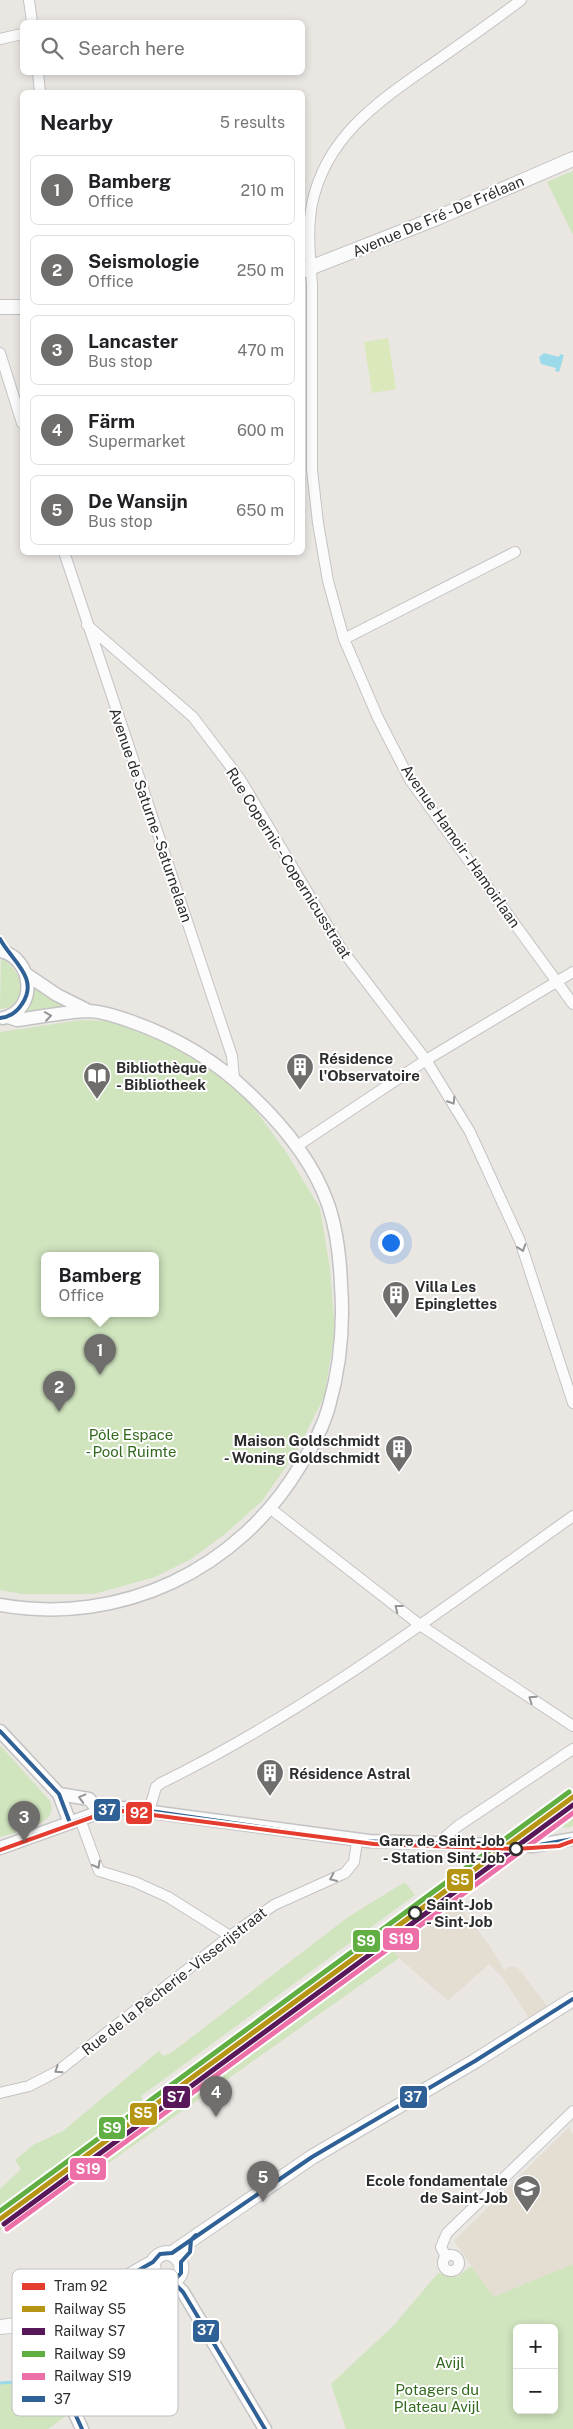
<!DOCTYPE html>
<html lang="en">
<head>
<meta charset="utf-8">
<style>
  :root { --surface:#fff; --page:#f6f6f6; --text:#202124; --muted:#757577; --line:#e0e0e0; --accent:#6f6e6d }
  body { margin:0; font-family:"Public Sans",sans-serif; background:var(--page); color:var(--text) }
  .controls { position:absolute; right:15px; bottom:15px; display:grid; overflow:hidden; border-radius:8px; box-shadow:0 2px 8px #0003 }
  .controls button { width:45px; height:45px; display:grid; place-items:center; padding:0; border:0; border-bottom:1px solid var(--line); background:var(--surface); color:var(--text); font:25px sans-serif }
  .you { position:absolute; left:390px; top:1242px; width:18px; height:18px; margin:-12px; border:4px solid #fff; border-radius:50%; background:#1a73e8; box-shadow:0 0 0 8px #1a73e833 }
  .badge { display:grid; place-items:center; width:32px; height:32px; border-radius:50%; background:var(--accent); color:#fff; font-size:16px; font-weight:700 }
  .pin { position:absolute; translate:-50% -41px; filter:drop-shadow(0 1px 2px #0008) }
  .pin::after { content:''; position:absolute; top:26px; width:18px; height:15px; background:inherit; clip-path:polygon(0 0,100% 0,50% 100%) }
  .popup { position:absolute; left:41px; top:1252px; width:118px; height:65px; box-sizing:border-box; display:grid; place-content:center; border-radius:8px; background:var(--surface); filter:drop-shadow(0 1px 4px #0005); font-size:16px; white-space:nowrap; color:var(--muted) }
  .popup b { font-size:19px; color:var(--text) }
  .popup::after { content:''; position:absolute; left:50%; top:100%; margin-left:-10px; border:10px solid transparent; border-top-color:var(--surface) }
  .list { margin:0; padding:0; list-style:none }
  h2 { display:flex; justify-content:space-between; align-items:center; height:65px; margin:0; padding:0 20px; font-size:21px }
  h2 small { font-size:16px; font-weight:400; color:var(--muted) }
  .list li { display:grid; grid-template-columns:32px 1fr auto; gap:15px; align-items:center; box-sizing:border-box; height:70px; margin:0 10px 10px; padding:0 10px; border:1px solid var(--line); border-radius:8px }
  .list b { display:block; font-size:19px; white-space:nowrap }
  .list p { margin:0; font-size:16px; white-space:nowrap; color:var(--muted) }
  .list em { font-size:16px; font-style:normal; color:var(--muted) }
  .icon { flex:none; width:28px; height:28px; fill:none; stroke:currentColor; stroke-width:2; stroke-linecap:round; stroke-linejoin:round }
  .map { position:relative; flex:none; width:573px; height:2429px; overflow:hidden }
  .search { position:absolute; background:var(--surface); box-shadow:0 2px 8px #0003; left:20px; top:20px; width:285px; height:55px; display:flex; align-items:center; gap:12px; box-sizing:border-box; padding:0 18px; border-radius:8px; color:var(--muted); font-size:19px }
  .panel { position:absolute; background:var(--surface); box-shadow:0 2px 8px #0003; left:20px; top:90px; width:285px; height:465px; border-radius:8px }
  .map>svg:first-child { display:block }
</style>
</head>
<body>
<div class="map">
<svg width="573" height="2429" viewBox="0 0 573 2429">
  <rect width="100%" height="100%" fill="#eae7e3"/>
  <path fill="#e4ddd2" d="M453 1898 490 1946 504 1970 511 1966 518 1968 547 2006 529 2018 503 1978 489 1964 448 2001 399 1958 389 1945Z
    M569 2127 573 2135V2264L494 2298 454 2241Z"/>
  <path fill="#d0e4be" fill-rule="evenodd" d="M573 171V235L547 182Z
    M1 958C23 970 35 1007 0 1009Z
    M33 985 67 1006V1010L21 1013Z
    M81 1020 108 1021 157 1036 214 1069 248 1100 286 1152 320 1208 330 1269 335 1331 324 1397 297 1451 262 1501 225 1534 191 1559 155 1577 94 1594H22L0 1590V1032ZM45 1256H155V1314H45Z
    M0 1745 50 1801C61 1825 16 1832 0 1837Z
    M573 1803V1826C565 1831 556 1824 550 1819Z
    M405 1882 415 1895 141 2096 144 2101 0 2207V2189L21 2169 15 2160 33 2145 63 2131 159 2051 163 2056 171 2053 348 1917Z
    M389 1945 399 1958 100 2169 0 2230V2225L153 2112 156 2116Z
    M573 2264V2429H346L331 2384 394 2325 438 2273 457 2277 471 2266 494 2297ZM517 2328H554V2410H517Z
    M51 2381 66 2416 48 2429H0V2383Z"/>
  <path fill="#dae8bb" d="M388 338 396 389 372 393 364 342Z"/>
  <path fill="#9adae9" d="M544 353 559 357 560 354 564 355 559 372 555 371 556 368 541 364 539 357Z"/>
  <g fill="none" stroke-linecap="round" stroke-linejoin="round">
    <path stroke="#9adae9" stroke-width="3" d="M0 2383 30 2381"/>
    <defs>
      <path id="minor" d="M29 0 32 22
        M521 0C492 22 462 43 432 64 379 101 326 136 312 204 307 229 310 259 312 284V470L318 523 328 581 344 639 378 718 410 780 573 1004
        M0 39 22 34
        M38 72 40 92
        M0 353 22 423
        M64 552 232 1056 234 1078
        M87 625 193 717 240 779 342 950 426 1060 470 1132 520 1241 573 1403
        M344 639 515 552
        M297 1146 426 1060 573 972
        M271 1509 420 1625 573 1726
        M149 1811 156 1787 161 1783C308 1711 440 1611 573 1516
        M80 1819 99 1871 135 1882 168 1897 230 1936
        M442 1843 445 1837 458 1826 573 1749
        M0 2093 29 2086 58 2071 230 1936 274 1905 345 1873 354 1862 357 1841
        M443 2263a8 8 0 1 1 16 0a8 8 0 1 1-16 0Z
        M446 2257 441 2247 447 2233 573 2111"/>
      <path id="tertiary" d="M0 951C33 957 39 1010 3 1018
        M26 974 57 995 89 1011
        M0 1605C121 1626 238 1570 300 1466 312 1448 323 1428 329 1406 340 1367 344 1325 341 1285 340 1258 337 1230 328 1204 313 1161 282 1124 249 1093 214 1059 174 1036 127 1020 115 1016 101 1011 88 1011 64 1012 40 1017 17 1020L8 1017
        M0 1731 59 1794 70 1823
        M59 1794 89 1799 100 1812
        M0 1848 100 1812 122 1808 369 1841 533 1846 573 1839
        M173 2282 183 2292 265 2429
        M33 2321 82 2429"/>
      <path id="secondary" d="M302 271 437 218 573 159
        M0 307H22
        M172 2253 312 2157 475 2061 573 1999
        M0 2327C56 2323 105 2289 153 2262 166 2239 196 2266 173 2282H163L154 2276 153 2262"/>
    </defs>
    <use href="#minor" stroke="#c4c3c3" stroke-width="12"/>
    <use href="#tertiary" stroke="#c4c3c3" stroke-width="15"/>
    <use href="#secondary" stroke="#c4c3c3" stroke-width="16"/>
    <use href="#minor" stroke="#fcfbfb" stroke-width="10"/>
    <use href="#tertiary" stroke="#fcfbfb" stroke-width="12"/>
    <use href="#secondary" stroke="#fcfbfb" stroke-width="14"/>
    <path stroke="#dfdee0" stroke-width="1" d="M32 1834 71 1825"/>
    <defs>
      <path id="bus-1" d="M0 939C11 960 40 978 22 1004 17 1012 10 1017 0 1018
        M0 1731 59 1794 70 1823 108 1810 129 1808 357 1841 533 1846 573 1839
        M196 2235 191 2240 190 2252 181 2262V2273L173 2282 183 2292 265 2429
        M82 2429 33 2321 85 2301 153 2262 160 2254 172 2253 312 2157 475 2061 573 1999"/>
    </defs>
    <use href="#bus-1" stroke="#fff" stroke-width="8"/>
    <use href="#bus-1" stroke="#306196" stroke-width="4"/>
    <defs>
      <path id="rail-1" d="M0 2219 573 1797"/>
      <path id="rail-2" d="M4 2224 573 1805"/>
      <path id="rail-3" d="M0 2211 569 1792"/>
      <path id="rail-4" d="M7 2229 573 1813"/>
    </defs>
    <use href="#rail-1" stroke="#fff" stroke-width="9"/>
    <use href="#rail-2" stroke="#fff" stroke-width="9"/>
    <use href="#rail-3" stroke="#fff" stroke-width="9"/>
    <use href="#rail-4" stroke="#fff" stroke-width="9"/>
    <use href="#rail-1" stroke="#b69414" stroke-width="5"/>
    <use href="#rail-2" stroke="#571759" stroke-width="5"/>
    <use href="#rail-3" stroke="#61ae43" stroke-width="5"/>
    <use href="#rail-4" stroke="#ed6fa7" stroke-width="5"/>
    <defs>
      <path id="tram-1" d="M0 1850 101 1814 122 1811 374 1844 516 1849 559 1846 573 1841"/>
    </defs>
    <use href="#tram-1" stroke="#fff" stroke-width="8"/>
    <use href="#tram-1" stroke="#e43c2e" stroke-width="4"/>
  </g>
  <defs><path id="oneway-chevron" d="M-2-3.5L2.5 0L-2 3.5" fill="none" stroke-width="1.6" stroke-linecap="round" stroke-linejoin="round" transform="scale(1.25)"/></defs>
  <g stroke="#949494">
    <use href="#oneway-chevron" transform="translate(48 1016) rotate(-8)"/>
    <use href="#oneway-chevron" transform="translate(452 1101) rotate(58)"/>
    <use href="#oneway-chevron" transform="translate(522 1248) rotate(71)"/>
    <use href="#oneway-chevron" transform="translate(398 1608) rotate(-142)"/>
    <use href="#oneway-chevron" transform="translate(532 1699) rotate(-146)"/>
    <use href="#oneway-chevron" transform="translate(82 1798) rotate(-165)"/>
    <use href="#oneway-chevron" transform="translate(97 1865) rotate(61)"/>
    <use href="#oneway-chevron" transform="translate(333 1878) rotate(156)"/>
    <use href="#oneway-chevron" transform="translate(58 2070) rotate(146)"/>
  </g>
  <defs>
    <symbol id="building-pin" viewBox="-11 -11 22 30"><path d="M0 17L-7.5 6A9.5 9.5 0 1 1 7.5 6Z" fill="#6f6e6d" stroke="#fff"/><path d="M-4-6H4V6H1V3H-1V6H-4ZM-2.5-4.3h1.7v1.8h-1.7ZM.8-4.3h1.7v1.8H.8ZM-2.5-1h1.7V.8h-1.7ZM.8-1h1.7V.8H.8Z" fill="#fff"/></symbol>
    <symbol id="library-pin" viewBox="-11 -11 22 30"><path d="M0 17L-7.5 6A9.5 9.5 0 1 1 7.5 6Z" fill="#6f6e6d" stroke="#fff"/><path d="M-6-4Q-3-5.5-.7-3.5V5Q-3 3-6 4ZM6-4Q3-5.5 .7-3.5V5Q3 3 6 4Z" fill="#fff"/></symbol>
    <symbol id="school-pin" viewBox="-11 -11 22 30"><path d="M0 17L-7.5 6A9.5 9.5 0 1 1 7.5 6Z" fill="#6f6e6d" stroke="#fff"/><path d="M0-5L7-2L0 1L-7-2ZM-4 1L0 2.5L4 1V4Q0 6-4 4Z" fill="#fff"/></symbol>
  </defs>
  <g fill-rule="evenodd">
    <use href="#building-pin" x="284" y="1051" width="32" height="43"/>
    <use href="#library-pin" x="81" y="1060" width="32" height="43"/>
    <use href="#building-pin" x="380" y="1279" width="32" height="43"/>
    <use href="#building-pin" x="383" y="1433" width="32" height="43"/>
    <use href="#building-pin" x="254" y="1757" width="32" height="43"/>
    <use href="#school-pin" x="511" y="2173" width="32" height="43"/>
  </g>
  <g fill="#fff" stroke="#2d2d2d" stroke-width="2.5">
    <circle cx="516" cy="1849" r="6"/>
    <circle cx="415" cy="1913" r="6"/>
  </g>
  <g text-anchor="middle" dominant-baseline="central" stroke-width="4" stroke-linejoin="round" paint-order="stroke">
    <g font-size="15" fill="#2d2d2d" stroke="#fff">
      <text transform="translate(438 216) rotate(-23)">Avenue De Fré - De Frélaan</text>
      <text transform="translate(151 815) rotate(71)">Avenue de Saturne - Saturnelaan</text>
      <text transform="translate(461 846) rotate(55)">Avenue Hamoir - Hamoirlaan</text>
      <text transform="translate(289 863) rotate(58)">Rue Copernic - Copernicusstraat</text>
      <text transform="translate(174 1981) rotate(-38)">Rue de la Pêcherie - Visserijstraat</text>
    </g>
    <g font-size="15" font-weight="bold" fill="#2d2d2d" stroke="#fff" text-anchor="start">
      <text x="319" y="1058">Résidence<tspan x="319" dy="17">l'Observatoire</tspan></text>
      <text x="116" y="1067">Bibliothèque<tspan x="116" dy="17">- Bibliotheek</tspan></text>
      <text x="415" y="1286">Villa Les<tspan x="415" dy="17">Epinglettes</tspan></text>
      <text x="380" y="1440" text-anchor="end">Maison Goldschmidt<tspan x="380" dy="17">- Woning Goldschmidt</tspan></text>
      <text x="289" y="1773">Résidence Astral</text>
      <text x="508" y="2180" text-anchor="end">Ecole fondamentale<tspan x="508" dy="17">de Saint-Job</tspan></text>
    </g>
    <g font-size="15" fill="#32691e" stroke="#fff">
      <text x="131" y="1434">Pôle Espace<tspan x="131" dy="17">- Pool Ruimte</tspan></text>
      <text x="450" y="2362">Avijl</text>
      <text x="437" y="2389">Potagers du<tspan x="437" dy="17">Plateau Avijl</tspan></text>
    </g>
    <g font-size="15" font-weight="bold" fill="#2d2d2d" stroke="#fff" text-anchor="end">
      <text x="505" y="1840">Gare de Saint-Job<tspan x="505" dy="17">- Station Sint-Job</tspan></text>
      <text x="426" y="1904" text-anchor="start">Saint-Job<tspan x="426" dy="17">- Sint-Job</tspan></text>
    </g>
  </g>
  <rect x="12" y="2269" width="166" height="147" rx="8" fill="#fff" stroke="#c0c0c0" stroke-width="1"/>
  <rect x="22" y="2283" width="23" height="7" fill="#e43c2e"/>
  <rect x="22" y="2306" width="23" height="6" fill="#b69414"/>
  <rect x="22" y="2328" width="23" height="7" fill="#571759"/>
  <rect x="22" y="2351" width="23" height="6" fill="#61ae43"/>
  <rect x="22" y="2373" width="23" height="7" fill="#ed6fa7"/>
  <rect x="22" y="2396" width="23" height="6" fill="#306196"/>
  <g font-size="14" fill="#2d2d2d">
    <text x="54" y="2291">Tram 92</text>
    <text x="54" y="2314">Railway S5</text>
    <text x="54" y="2336">Railway S7</text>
    <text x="54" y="2359">Railway S9</text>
    <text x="54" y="2381">Railway S19</text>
    <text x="54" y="2404">37</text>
  </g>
  <g stroke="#fff" stroke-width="2">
    <rect x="93" y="1798" width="28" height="24" rx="5" fill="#306196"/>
    <rect x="125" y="1801" width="28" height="24" rx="5" fill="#e43c2e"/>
    <rect x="446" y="1868" width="28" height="24" rx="5" fill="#b69414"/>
    <rect x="382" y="1927" width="38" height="24" rx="5" fill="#ed6fa7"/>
    <rect x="352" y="1929" width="29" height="24" rx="5" fill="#61ae43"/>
    <rect x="162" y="2085" width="29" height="24" rx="5" fill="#571759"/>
    <rect x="399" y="2085" width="29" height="24" rx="5" fill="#306196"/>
    <rect x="129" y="2102" width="29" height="24" rx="5" fill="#b69414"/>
    <rect x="98" y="2116" width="28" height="24" rx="5" fill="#61ae43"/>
    <rect x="69" y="2157" width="38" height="24" rx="5" fill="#ed6fa7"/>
    <rect x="192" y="2319" width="28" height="24" rx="5" fill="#306196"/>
  </g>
  <g font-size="14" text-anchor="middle" font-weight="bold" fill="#fff">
    <text x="107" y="1815">37</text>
    <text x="139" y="1818">92</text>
    <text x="460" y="1885">S5</text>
    <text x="401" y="1944">S19</text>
    <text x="366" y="1946">S9</text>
    <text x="176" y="2102">S7</text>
    <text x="413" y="2102">37</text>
    <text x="143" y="2118">S5</text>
    <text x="112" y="2133">S9</text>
    <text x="88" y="2174">S19</text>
    <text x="206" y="2335">37</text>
  </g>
</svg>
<div class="controls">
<button>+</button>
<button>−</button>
</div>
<div class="you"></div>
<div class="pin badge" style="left:100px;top:1375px">1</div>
<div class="popup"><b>Bamberg</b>Office</div>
<div class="pin badge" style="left:59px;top:1412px">2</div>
<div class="pin badge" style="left:24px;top:1842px">3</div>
<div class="pin badge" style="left:216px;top:2117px">4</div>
<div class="pin badge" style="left:263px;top:2202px">5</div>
<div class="search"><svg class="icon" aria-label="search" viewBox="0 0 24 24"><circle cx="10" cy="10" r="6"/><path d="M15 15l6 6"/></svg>Search here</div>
<section class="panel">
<h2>Nearby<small>5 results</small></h2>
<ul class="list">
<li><span class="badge">1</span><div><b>Bamberg</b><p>Office</p></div><em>210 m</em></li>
<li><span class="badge">2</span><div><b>Seismologie</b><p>Office</p></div><em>250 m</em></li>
<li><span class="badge">3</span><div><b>Lancaster</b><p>Bus stop</p></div><em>470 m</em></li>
<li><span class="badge">4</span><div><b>Färm</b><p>Supermarket</p></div><em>600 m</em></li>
<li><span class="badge">5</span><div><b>De Wansijn</b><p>Bus stop</p></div><em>650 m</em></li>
</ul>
</section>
</div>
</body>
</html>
